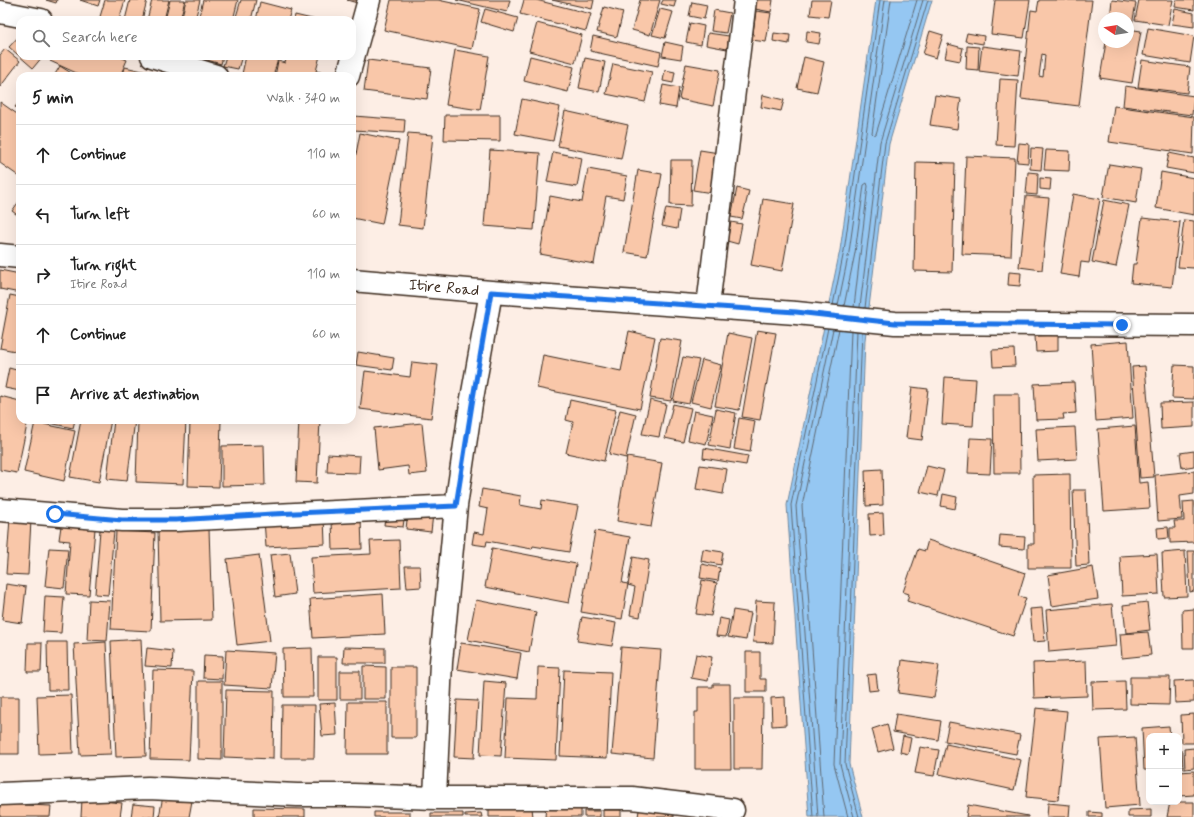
<!DOCTYPE html>
<html lang="en">
<head>
<meta charset="utf-8">
<style>
  :root { --surface:#fff; --page:#f2f2f2; --text:#222; --muted:#767676; --line:#e0e0e0 }
  body { margin:0; font-family:Mynerve,sans-serif; background:var(--page); color:var(--text) }
  .controls { position:absolute; right:12px; bottom:12px; display:grid; overflow:hidden; border-radius:8px; box-shadow:0 4px 16px #0002 }
  .controls button { width:36px; height:36px; display:grid; place-items:center; padding:0; border:0; border-bottom:1px solid var(--line); background:var(--surface); color:var(--text); font:20px sans-serif }
  .compass { position:absolute; left:1098px; top:12px; width:36px; height:36px; border-radius:50%; background:var(--surface); box-shadow:0 4px 16px #0002; rotate:282deg }
  .stop { position:absolute; width:12px; height:12px; margin:-9px; border:3px solid #1a73e8; border-radius:50%; background:#fff }
  .stop.end { background:#1a73e8; border-color:#fff; box-shadow:0 1px 4px #0008 }
  .list { margin:0; padding:0; list-style:none }
  h2 { display:flex; justify-content:space-between; align-items:center; height:52px; margin:0; padding:0 16px; font-size:17px }
  h2 small { font-size:13px; font-weight:400; color:var(--muted) }
  .list li { display:grid; grid-template-columns:26px 1fr auto; gap:12px; align-items:center; box-sizing:border-box; height:60px; padding:0 16px; border-top:1px solid var(--line) }
  .list b { display:block; font-size:15px; white-space:nowrap }
  .list p { margin:0; font-size:13px; white-space:nowrap; color:var(--muted) }
  .list em { font-size:13px; font-style:normal; color:var(--muted) }
  .icon { flex:none; width:22px; height:22px; fill:none; stroke:currentColor; stroke-width:2; stroke-linecap:round; stroke-linejoin:round }
  .map { position:relative; flex:none; width:1194px; height:817px; overflow:hidden }
  .search { position:absolute; background:var(--surface); box-shadow:0 4px 16px #0002; left:16px; top:16px; width:340px; height:44px; display:flex; align-items:center; gap:10px; box-sizing:border-box; padding:0 14px; border-radius:12px; color:var(--muted); font-size:15px }
  .panel { position:absolute; background:var(--surface); box-shadow:0 4px 16px #0002; left:16px; top:72px; width:340px; height:352px; border-radius:12px }
  .map>svg:first-child { display:block }
</style>
</head>
<body>
<div class="map">
<svg width="1194" height="817" viewBox="0 0 1194 817">
  <rect width="100%" height="100%" fill="#fdeee5"/>
  <filter id="ink" filterUnits="userSpaceOnUse"><feTurbulence type="fractalNoise" baseFrequency=".025" numOctaves="2"/><feDisplacementMap in="SourceGraphic" scale="8" xChannelSelector="R" yChannelSelector="G"/><feConvolveMatrix kernelMatrix="1 2 1 2 8 2 1 2 1" color-interpolation-filters="sRGB"/></filter>
  <g filter="url(#ink)">
    <path fill="#95c7f2" stroke="#71889d" d="M876 0H932L889 144 865 340 849 764 863 817H809L787 505 840 250Z"/>
    <g fill="none" stroke-linecap="round" stroke-linejoin="round">
      <path stroke="#5f6973" stroke-width="1" d="M891 0 872 133 874 135 876 134 917 0
        M833 305 844 251 880 0
        M838 305 849 252 885 0
        M844 306 855 253 864 185 867 183 868 186 854 307
        M860 307 880 142 923 0
        M865 308 885 143 928 0
        M813 817 791 505 828 328
        M818 817 796 506 833 329
        M824 817 802 506 839 329
        M848 817 834 764 851 331
        M854 817 840 764 857 331
        M859 817 845 764 862 332"/>
    </g>
    <path fill="#f9c7a9" stroke="#3b2a1e" fill-rule="evenodd" d="M46 0H57L56 3Z
      M80 0H100L98 6Z
      M105 0H125L119 20H99Z
      M130 0H147L142 20H125Z
      M152 0H169L164 20H147Z
      M170 0H185L180 20H165Z
      M186 0H200L195 20H181Z
      M203 0H238L233 20H198Z
      M241 0H256L251 20H235Z
      M347 0H365L364 5Z
      M391 0H438L480 9 472 49 384 30Z
      M456 0H510L507 12Z
      M524 0H536L591 14 586 31 520 14Z
      M552 0H594L592 9Z
      M640 0H660L650 35 632 30Z
      M663 0H676L674 7 661 4Z
      M757 0H773L771 12 755 9Z
      M812 0H831L828 17 810 15Z
      M995 0H1030L1024 38 991 34Z
      M1039 0H1092L1079 106 1021 99 1031 10 1037 11ZM1042 54 1045 55 1043 77 1039 76Z
      M1112 0 1136 3 1132 25 1128 24V18H1110Z
      M1139 0H1173L1168 25 1135 20Z
      M1176 0H1194V10L1175 7Z
      M260 2 291 10 288 20H256Z
      M692 2 707 5 704 19 689 16Z
      M604 7 623 12 617 37 597 32Z
      M485 9 518 18 514 32 481 22Z
      M660 9 673 12 665 38 652 35Z
      M1175 9 1194 13V27L1172 24Z
      M714 10 730 13 726 33 711 31Z
      M756 11 771 13 766 42 752 40Z
      M295 15 316 20H294Z
      M537 23 582 35 575 63 529 51Z
      M690 23 704 26 701 45 686 42Z
      M1148 28 1194 36 1190 63 1143 55Z
      M1128 29 1141 31 1132 83 1100 78 1106 42H1128Z
      M807 31 821 33 819 44 806 42Z
      M930 31 943 35 936 58 923 54Z
      M708 33 729 36 727 49 706 45Z
      M774 33 790 35 789 44 773 41Z
      M967 33 984 36 983 44 965 41Z
      M20 35V56H43L33 68 9 47Z
      M593 36 661 52 658 66 590 51Z
      M665 42 683 46 681 59 662 56Z
      M948 44 963 48 960 61 945 58Z
      M967 46 979 47 978 70 966 69Z
      M982 46 1021 51 1018 76 979 71Z
      M5 49 20 61 0 87V55Z
      M455 50 489 56 480 110 446 105Z
      M53 56H118L127 60 120 76H83L50 61Z
      M193 56H223L221 64Z
      M226 56H242L238 69 223 66Z
      M246 56H279L273 76H252L242 74Z
      M287 56H320L316 71 325 73 324 76H275L278 61 285 63Z
      M530 56 574 67 568 92 524 81Z
      M804 57 824 62 817 92 797 88Z
      M585 58 605 62 599 92 579 88Z
      M368 60 431 68 427 99 364 91Z
      M1142 60 1190 67 1187 93 1138 87Z
      M613 64 652 72 645 102 606 94Z
      M686 64 720 70 713 106 679 99Z
      M60 66 76 76H54Z
      M125 67 147 72V76H123Z
      M665 70 675 72 673 83 663 81Z
      M1000 79 1018 80 1014 146 996 145Z
      M663 85 679 88 676 108 659 105Z
      M1125 86 1194 96 1192 115 1123 106Z
      M763 95 784 100 781 111 761 107Z
      M935 95 961 99 957 129 930 125Z
      M522 99 560 107 553 141 515 134Z
      M20 101V111L15 107Z
      M0 102 20 116V177L0 163Z
      M1114 106 1194 117 1193 154 1109 142Z
      M565 111 628 125 621 159 558 146Z
      M445 115H500V141L444 140Z
      M354 116 405 120 404 133 353 130Z
      M360 133 399 141 382 224 352 218V175Z
      M408 133 433 135 423 228 398 225Z
      M1019 143 1029 144 1028 163 1017 162Z
      M1031 148 1043 149 1041 170 1030 169Z
      M490 150 540 153 534 230 484 226Z
      M700 150 719 153 712 193 693 190Z
      M1046 150 1070 151 1069 171 1044 170Z
      M553 152 582 158 577 187 547 182Z
      M1169 153 1194 158V173L1166 168Z
      M966 156 1015 158 1011 256 962 254Z
      M671 160H692L691 206 670 205Z
      M916 162 955 163 952 272 914 271Z
      M1109 164 1141 169 1136 203 1103 197Z
      M588 169 627 176 623 199 606 196 594 264 540 254 550 196 582 202Z
      M638 170 662 174 647 256 624 252Z
      M1028 172 1038 173 1037 195 1026 194Z
      M1161 172 1194 178V215L1156 208Z
      M1040 178 1051 179 1050 190 1040 189Z
      M737 188 749 191 742 219 731 217Z
      M1073 194 1100 199 1089 263 1081 262 1079 277 1060 274Z
      M1026 196 1049 198 1042 270 1019 267Z
      M763 199 794 204 782 271 751 265Z
      M20 200V217L12 211Z
      M1104 200 1129 205 1116 267 1092 262Z
      M666 208 680 210 677 229 662 226Z
      M1142 218 1180 222 1172 287 1131 283 1133 264H1136Z
      M1184 220 1194 221V268L1178 267Z
      M731 222 742 224 738 244 727 241Z
      M0 270 20 274V293L0 289Z
      M1009 272 1021 273 1020 286 1008 285Z
      M10 295 20 297V352L0 348Z
      M757 330 776 333 760 420 742 417Z
      M629 331 655 337 640 409 537 388 543 355 621 371Z
      M728 333 752 338 739 410 715 406Z
      M1058 335V351L1036 352 1035 336Z
      M660 338 682 341 671 401 650 398Z
      M1128 341 1133 418 1096 421 1091 344Z
      M1014 349 1015 366 993 367 992 350Z
      M358 352 394 358 392 370 356 365Z
      M683 357 699 360 689 404 673 401Z
      M702 360 721 365 711 407 691 402Z
      M412 362 438 365 431 418 360 409 365 371 410 377Z
      M1174 365 1194 366V399L1172 398Z
      M1145 366 1154 477 1140 478 1132 367Z
      M9 368 20 371V391L5 388Z
      M945 377 976 379 973 426 942 424Z
      M1074 382 1076 413 1063 414 1064 419 1036 420 1034 384Z
      M912 387 928 389 922 440 906 438Z
      M993 394H1019L1020 473H994Z
      M0 396 20 401V420H28L17 473 0 470Z
      M570 400 616 410 604 461 566 453 573 422 566 420Z
      M650 400 666 404 659 437 642 434Z
      M1194 402V427L1161 429 1160 403Z
      M673 404 691 408 683 442 665 438Z
      M716 409 736 413 730 449 709 445Z
      M620 410 636 414 626 458 609 454Z
      M694 411 713 415 706 444 688 440Z
      M739 418 755 421 750 452 734 449Z
      M35 420H75L73 428Z
      M81 420H111L99 482 70 477Z
      M114 420H135L127 481 107 479Z
      M138 420H186L183 484 136 482Z
      M190 420H221L219 487 188 486Z
      M299 420H320L317 483 296 482Z
      M35 422 75 431 64 481 24 472Z
      M422 423 427 473 409 475 408 466 378 470 374 428Z
      M1135 426 1139 483 1148 482 1150 508 1104 511 1098 429Z
      M1075 427 1077 459 1038 461 1036 429Z
      M970 438 992 439 990 474 968 473Z
      M264 445 265 485 222 486V446Z
      M704 448 748 456 746 465 703 458Z
      M1194 451V466L1182 468 1180 453Z
      M328 454 360 456 359 473 327 472Z
      M627 457 662 463 651 527 617 521Z
      M700 465 727 469 723 494 696 489Z
      M927 466 944 470 938 496 920 492Z
      M882 469 883 505 866 506 865 470Z
      M1194 471V494L1180 496 1182 519 1158 521 1155 475Z
      M1070 474 1071 568H1028V544H1034L1033 475Z
      M482 489 521 496 520 505 541 509 542 500 578 506 569 552 533 546 532 549 487 541 486 546 472 544 474 532 484 534 488 509 479 507Z
      M1073 490H1086L1089 565 1076 566Z
      M943 494 957 497 955 509 941 506Z
      M1194 501V542L1170 543V528H1175L1174 521H1184L1183 502Z
      M386 511 405 513 403 527 384 525Z
      M408 511 433 514 431 532 406 529Z
      M883 513 884 535 870 536 869 514Z
      M324 517 325 544 266 547 264 520Z
      M10 518 31 520 28 575 6 574Z
      M361 519 362 549 333 550 332 520Z
      M61 526 95 529 89 595 66 594 70 541 59 540Z
      M1168 527 1169 538 1158 539 1157 528Z
      M209 529 212 620 160 621 158 530Z
      M100 530 114 531 108 595 95 594Z
      M116 531 155 533 151 631 111 629Z
      M595 531 630 537 622 583 628 584 622 619 581 612Z
      M1000 535 1025 537 1024 549 999 547Z
      M399 540 401 588 313 593 311 557 371 554 370 541Z
      M928 540 1025 573 1018 596 1026 598 1013 636 907 601 909 594 903 592 918 549 925 551Z
      M49 548 68 549 64 588 45 586Z
      M492 548 576 564 569 603 485 587Z
      M703 549 723 552 721 565 701 561Z
      M1185 551 1187 596 1164 597 1162 553Z
      M1188 551H1194V591L1190 592Z
      M290 553 295 594 275 597 270 555Z
      M1157 554 1159 594 1122 596 1120 556Z
      M259 555 270 641 237 645 227 559Z
      M633 557 649 560 640 617 630 615 635 587 628 585Z
      M702 564 720 568 718 581 700 578Z
      M405 566H420L421 587 407 588Z
      M1093 567 1098 599 1052 606 1048 575Z
      M702 580 717 583 711 616 696 614Z
      M6 584 26 587 22 623 2 620Z
      M383 594 385 634 313 638 310 599Z
      M45 596 64 597 61 633 43 632Z
      M89 600 110 601 107 641 87 640Z
      M476 600 536 612 529 652 468 640Z
      M756 601 775 602 773 643 753 642Z
      M1147 602 1150 630 1126 633 1123 605Z
      M1112 604 1116 646 1049 652 1046 610Z
      M1042 608 1045 641 1033 642 1030 609Z
      M1194 609V648H1183L1182 610Z
      M733 610 751 613 746 640 728 637Z
      M582 617 616 623 612 646 577 641Z
      M719 618 729 620 726 637 716 636Z
      M1148 632 1151 655 1122 658 1120 634Z
      M141 639 146 756 116 757 111 641Z
      M47 642H67L68 690H48Z
      M106 642 111 754 80 755 74 644Z
      M28 643H42L41 672H27Z
      M461 643 521 653 517 679 457 669Z
      M344 647 385 648V663H343Z
      M621 647 661 650 653 758 612 754Z
      M147 648 173 651 172 668 145 666Z
      M312 648 313 697H284L283 649Z
      M226 650 275 653 272 688 224 685Z
      M746 652H760V679H766V692H746Z
      M696 654 712 657 708 681 691 678Z
      M204 655 223 656 222 679 203 678Z
      M318 657H337V700H318Z
      M902 660 939 665 934 698 898 693Z
      M1086 661 1087 696 1034 698 1033 663Z
      M363 666 386 667V699H363Z
      M391 667H416V738H391Z
      M538 667 560 668 556 760 505 758 508 698 537 699Z
      M153 670 193 671 189 760 150 759Z
      M564 670 611 672 607 758 560 756Z
      M340 671H360V699H340Z
      M876 674 878 690 869 691 867 675Z
      M1130 677H1170L1169 705 1130 704Z
      M1194 680V702L1175 703 1174 681Z
      M198 681H222V760L198 759Z
      M484 681 506 683 501 756 480 755Z
      M1125 681 1126 709 1093 710 1092 682Z
      M713 684H730L731 769H695V712H698V687H713Z
      M226 690 274 691 273 759 224 757Z
      M71 695 73 753 39 754 37 696Z
      M0 697H19V754H0Z
      M785 697 786 725 772 726 771 698Z
      M734 698H763L762 769H734Z
      M457 700 478 701 474 758 454 757Z
      M348 702H387V754H347Z
      M335 703 337 735 322 736 319 704Z
      M282 705H315L314 758H281Z
      M1036 708 1067 711 1058 800 1026 797Z
      M896 714 941 721 938 740 893 732Z
      M1194 714V743H1182L1181 715Z
      M949 722 1020 735 1016 754 945 741Z
      M887 724 893 748 878 752 872 729Z
      M1169 726 1170 736H1149V770H1144L1142 728Z
      M903 736 911 738 908 754 900 752Z
      M1135 737 1140 805 1105 808 1100 739Z
      M946 744 1021 760 1014 790 939 774Z
      M920 747 939 750 934 776 915 773Z
      M1194 748V768L1185 769 1184 749Z
      M1179 751H1182L1183 768H1179Z
      M1194 771V795L1179 796V772Z
      M163 796 192 801 189 817H159Z
      M82 799 122 803 120 817H81Z
      M1170 802H1194V817H1167Z
      M1048 803 1070 805 1069 817H1047Z
      M0 804 51 806 50 817H0Z
      M133 804 155 806 154 817H131Z
      M968 805 1028 816V817H966Z
      M546 806 581 807V817H545Z
      M254 808 305 809V817H254Z
      M532 808 533 817H489V809Z
      M1151 809V817H1128V810Z
      M603 810H621V817H603Z
      M639 810 674 815V817H638Z
      M584 811H600V817H584Z
      M374 812H410V817H374Z
      M1089 812 1102 813V817H1089Z
      M431 813H463V817H431Z
      M481 813 482 817H465V814Z"/>
    <g fill="none" stroke-linecap="round" stroke-linejoin="round">
      <defs>
        <path id="minor" d="M0 12 41 20
          M152 56 216 76
          M348 76 369 0
          M0 255 20 257
          M352 280 491 292 796 313 895 323 1194 325
          M708 306 745 0
          M0 510 122 520H176L456 506
          M0 794 148 788 297 795H354L435 798H632L733 810
          M435 798 441 662 456 506 471 404 491 292"/>
      </defs>
      <use href="#minor" stroke="#3b2a1e" stroke-width="25"/>
      <use href="#minor" stroke="#fff" stroke-width="22"/>
    </g>
  </g>
  <g fill="none" stroke-linecap="round" stroke-linejoin="round" filter="url(#ink)">
    <path stroke="#1a73e8" stroke-width="5" d="M55 514 122 520H176L272 514 456 506 472 404 491 292 796 312 895 323 1122 325"/>
  </g>
  <g text-anchor="middle" dominant-baseline="central" stroke-width="3" stroke-linejoin="round" paint-order="stroke">
    <g font-size="16" fill="#3b2a1e" stroke="#fff">
      <text transform="translate(444 288) rotate(5)">Itire Road</text>
    </g>
  </g>
</svg>
<div class="controls">
<button>+</button>
<button>−</button>
</div>
<svg class="compass" viewBox="-18 -18 36 36"><path d="M0-13l5 13h-10z" fill="#e53935"/><path d="M0 13l5-13h-10z" fill="#767676"/></svg>
<div class="stop" style="left:55px;top:514px"></div>
<div class="stop end" style="left:1122px;top:325px"></div>
<div class="search"><svg class="icon" aria-label="search" viewBox="0 0 24 24"><circle cx="10" cy="10" r="6"/><path d="M15 15l6 6"/></svg>Search here</div>
<section class="panel">
<h2>5 min<small>Walk · 340 m</small></h2>
<ul class="list">
<li><svg class="icon" aria-label="ahead" viewBox="0 0 24 24"><path d="M12 20V5M6 11l6-6 6 6"/></svg><div><b>Continue</b></div><em>110 m</em></li>
<li><svg class="icon" aria-label="left" viewBox="0 0 24 24"><path d="M17 20v-9H6M10 6l-5 5 5 5"/></svg><div><b>Turn left</b></div><em>60 m</em></li>
<li><svg class="icon" aria-label="right" viewBox="0 0 24 24"><path d="M7 20v-9h11M14 6l5 5-5 5"/></svg><div><b>Turn right</b><p>Itire Road</p></div><em>110 m</em></li>
<li><svg class="icon" aria-label="ahead" viewBox="0 0 24 24"><path d="M12 20V5M6 11l6-6 6 6"/></svg><div><b>Continue</b></div><em>60 m</em></li>
<li><svg class="icon" aria-label="arrive" viewBox="0 0 24 24"><path d="M6 21V4h12l-3 4 3 4H6"/></svg><div><b>Arrive at destination</b></div></li>
</ul>
</section>
</div>
</body>
</html>
